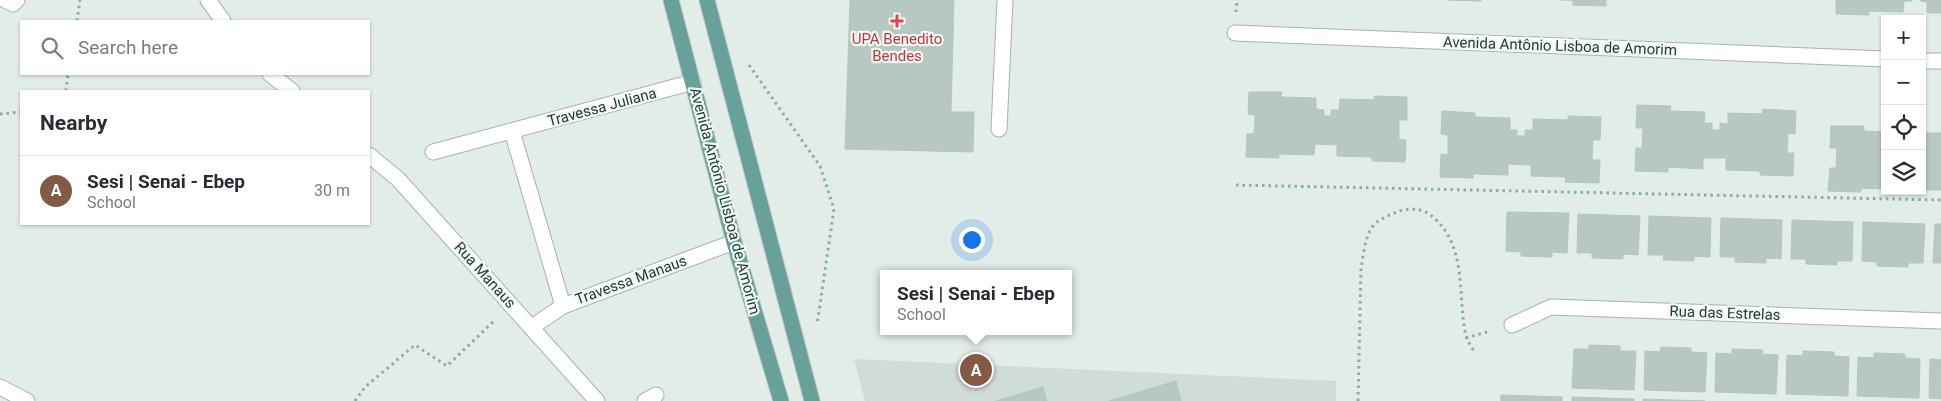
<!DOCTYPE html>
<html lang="en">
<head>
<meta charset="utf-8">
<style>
  :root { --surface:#fff; --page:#f2f2f3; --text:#2b2b33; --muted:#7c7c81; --line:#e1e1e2; --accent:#835a46 }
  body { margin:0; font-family:Roboto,sans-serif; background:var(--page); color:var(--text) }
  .controls { position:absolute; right:15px; top:15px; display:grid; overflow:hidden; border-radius:0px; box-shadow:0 1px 4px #0004 }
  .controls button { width:45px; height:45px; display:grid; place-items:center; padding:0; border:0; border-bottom:1px solid var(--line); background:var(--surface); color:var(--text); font:25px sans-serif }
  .you { position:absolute; left:971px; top:239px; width:18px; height:18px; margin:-12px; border:4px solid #fff; border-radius:50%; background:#1a73e8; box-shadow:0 0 0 8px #1a73e833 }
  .badge { display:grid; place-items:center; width:32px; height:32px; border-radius:50%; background:var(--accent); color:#fff; font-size:16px; font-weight:700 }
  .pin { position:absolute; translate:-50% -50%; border:2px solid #fff; box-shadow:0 1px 5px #0006 }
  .popup { position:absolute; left:880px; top:270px; width:192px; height:65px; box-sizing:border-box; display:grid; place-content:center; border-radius:0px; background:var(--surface); filter:drop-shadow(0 1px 4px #0005); font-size:16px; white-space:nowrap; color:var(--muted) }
  .popup b { font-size:19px; color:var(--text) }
  .popup::after { content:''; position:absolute; left:50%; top:100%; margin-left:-10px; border:10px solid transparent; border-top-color:var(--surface) }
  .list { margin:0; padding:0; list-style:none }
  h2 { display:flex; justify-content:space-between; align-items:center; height:65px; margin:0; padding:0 20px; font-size:21px }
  h2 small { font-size:16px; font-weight:400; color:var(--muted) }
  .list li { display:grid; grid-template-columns:32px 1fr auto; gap:15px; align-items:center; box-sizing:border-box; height:70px; padding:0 20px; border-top:1px solid var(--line) }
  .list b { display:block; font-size:19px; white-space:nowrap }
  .list p { margin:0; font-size:16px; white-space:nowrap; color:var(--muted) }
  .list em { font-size:16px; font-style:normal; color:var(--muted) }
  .icon { flex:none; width:28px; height:28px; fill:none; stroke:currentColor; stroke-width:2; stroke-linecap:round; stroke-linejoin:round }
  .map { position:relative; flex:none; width:1941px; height:401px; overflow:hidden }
  .search { position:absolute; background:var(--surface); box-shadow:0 1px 4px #0004; left:20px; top:20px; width:350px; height:55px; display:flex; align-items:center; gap:12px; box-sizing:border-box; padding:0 18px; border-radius:0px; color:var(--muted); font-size:19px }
  .panel { position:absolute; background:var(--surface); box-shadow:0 1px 4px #0004; left:20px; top:90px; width:350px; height:135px; border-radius:0px }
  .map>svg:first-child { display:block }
</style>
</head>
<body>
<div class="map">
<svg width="1941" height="401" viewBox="0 0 1941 401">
  <rect width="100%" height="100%" fill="#e2ece9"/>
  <path fill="#d0dcd8" d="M854 359 1336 381V401H865Z"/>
  <path fill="#b7c7c2" stroke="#b5c5c1" d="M850 0H954L951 112H974L973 152 845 149Z
    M1447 0H1481V1Z
    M1561 0H1606V6L1573 5V0Z
    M1836 0H1912V1H1904L1903 12 1869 11V15L1836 14Z
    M1920 0H1941V13H1927V2L1920 1Z
    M1249 92H1282L1281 97 1316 98V109L1324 110V116H1331V110H1339L1340 99 1374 100V96L1407 97V120H1399V139L1406 140 1405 162 1372 161V157L1337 156V145L1315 144 1314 155 1279 154V158L1246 157 1247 134H1254L1255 115 1248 114Z
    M1637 105 1671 106 1670 111 1705 112 1704 123H1712V130H1720V123L1728 124V113L1762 114 1763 109 1796 111 1795 134 1788 133 1787 153H1794L1793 176 1760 175V171L1726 170V158H1703V169L1668 167V172L1635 171 1636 148H1642L1643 128H1636Z
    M1442 111 1475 113V117L1510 118V130H1517V136H1525V130H1533V119L1568 120V116L1601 117 1600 140H1593L1592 160H1600L1599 183 1565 182 1566 177 1531 176V165L1508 164V175L1473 174V178L1440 177 1441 154 1448 155V135L1441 134Z
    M1831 126H1864V131L1885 132V189L1861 188V192L1828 191 1830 168H1836L1837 148H1830Z
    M1922 133H1941V190H1922Z
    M1507 212 1569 213 1567 253 1552 252V257L1521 256V252L1506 251Z
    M1578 214 1640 216 1638 255 1623 254V259L1592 258V253H1577Z
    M1649 216 1711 218 1710 257 1694 256V261L1663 260 1664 255H1648Z
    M1721 218 1782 220 1781 259 1766 258V263L1735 262V257H1720Z
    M1792 220 1853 222 1852 261H1837V265L1806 264V259H1791Z
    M1863 222 1925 224 1923 263H1908V267L1877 266V262L1862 261Z
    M1935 224H1941V263H1933Z
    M1589 345 1620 346V351H1636L1634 390 1572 388 1574 349H1589Z
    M1661 347 1691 348V352L1707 353 1705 392 1644 390 1645 351 1660 352Z
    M1732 349 1763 350 1762 354 1778 355 1776 394 1715 392 1716 353 1732 354Z
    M1803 351 1834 352V356L1849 357 1848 396 1786 394 1787 355 1803 356Z
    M1874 353 1905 354V358L1920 359 1919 398 1857 396 1858 357 1874 358Z
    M1930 359 1941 360V399L1929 398Z
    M1176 381 1181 401H1109Z
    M1043 387 1047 401H996Z
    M1501 395 1562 397V401H1501Z
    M1572 397 1634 399V401H1572Z
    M1643 399 1705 401H1643Z"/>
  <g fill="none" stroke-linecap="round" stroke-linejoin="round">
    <defs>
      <path id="service" d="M999 129 1005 0"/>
      <path id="minor" d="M5 0 13 4 17 0
        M208 0 223 21
        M1235 33 1885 59
        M1922 61H1941
        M270 74 292 91
        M512 131 563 306
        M433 152 693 82
        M369 155 398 179 597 401
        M1512 325 1551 307 1941 321
        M532 327 563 306 734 242
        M0 387 27 401
        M645 401 656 395"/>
      <path id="primary" d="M671 0 734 242 781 401
        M707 0 812 401"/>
    </defs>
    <use href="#service" stroke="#a5b4b1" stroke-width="17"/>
    <use href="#minor" stroke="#a5b4b1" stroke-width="17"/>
    <use href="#primary" stroke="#c1c9c8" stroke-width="17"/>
    <path stroke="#83afa7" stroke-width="3" stroke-dasharray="2.5 4" stroke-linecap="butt" d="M1236 12 1237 0
      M77 21 80 0
      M749 65 820 166 834 209 817 325
      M66 91 68 74
      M0 114 21 112
      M1236 185 1941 200
      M1466 338 1490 331
      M355 401 365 387 415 345 447 366 494 321
      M1358 401 1361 268C1364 253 1365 228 1380 220 1397 210 1417 203 1433 217 1468 247 1457 296 1466 336 1468 342 1472 348 1475 353"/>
    <use href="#service" stroke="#fff" stroke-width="15"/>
    <use href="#minor" stroke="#fff" stroke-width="15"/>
    <use href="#primary" stroke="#67a199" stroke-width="15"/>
  </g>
  <path fill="#e0444e" stroke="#f2f8f6" stroke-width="2" d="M894.5 13.5h5v5h5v5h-5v5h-5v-5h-5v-5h5z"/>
  <g text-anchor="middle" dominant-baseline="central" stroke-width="4.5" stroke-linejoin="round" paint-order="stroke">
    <g font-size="15" fill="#be3a42" stroke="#f2f8f6">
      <text x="897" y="39">UPA Benedito<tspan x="897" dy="17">Bendes</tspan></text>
    </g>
    <g font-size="15" fill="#223d39" stroke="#f2f8f6">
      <text transform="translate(1560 46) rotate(2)">Avenida Antônio Lisboa de Amorim</text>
      <text transform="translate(602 107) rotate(-15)">Travessa Juliana</text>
      <text transform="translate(725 201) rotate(75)">Avenida Antônio Lisboa de Amorim</text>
      <text transform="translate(485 275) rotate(48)">Rua Manaus</text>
      <text transform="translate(631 280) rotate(-20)">Travessa Manaus</text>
      <text transform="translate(1725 313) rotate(2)">Rua das Estrelas</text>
    </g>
  </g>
</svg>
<div class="controls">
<button>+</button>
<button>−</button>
<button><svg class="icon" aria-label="locate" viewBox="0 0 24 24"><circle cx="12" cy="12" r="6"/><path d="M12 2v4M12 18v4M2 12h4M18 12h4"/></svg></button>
<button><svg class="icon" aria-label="layers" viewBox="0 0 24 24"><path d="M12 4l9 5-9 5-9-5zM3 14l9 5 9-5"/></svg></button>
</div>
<div class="you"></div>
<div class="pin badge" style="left:976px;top:370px">A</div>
<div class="popup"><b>Sesi | Senai - Ebep</b>School</div>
<div class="search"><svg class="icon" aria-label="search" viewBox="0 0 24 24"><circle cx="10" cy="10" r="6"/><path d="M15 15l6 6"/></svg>Search here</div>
<section class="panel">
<h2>Nearby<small></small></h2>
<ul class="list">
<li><span class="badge">A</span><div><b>Sesi | Senai - Ebep</b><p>School</p></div><em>30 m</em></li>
</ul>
</section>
</div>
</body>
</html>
